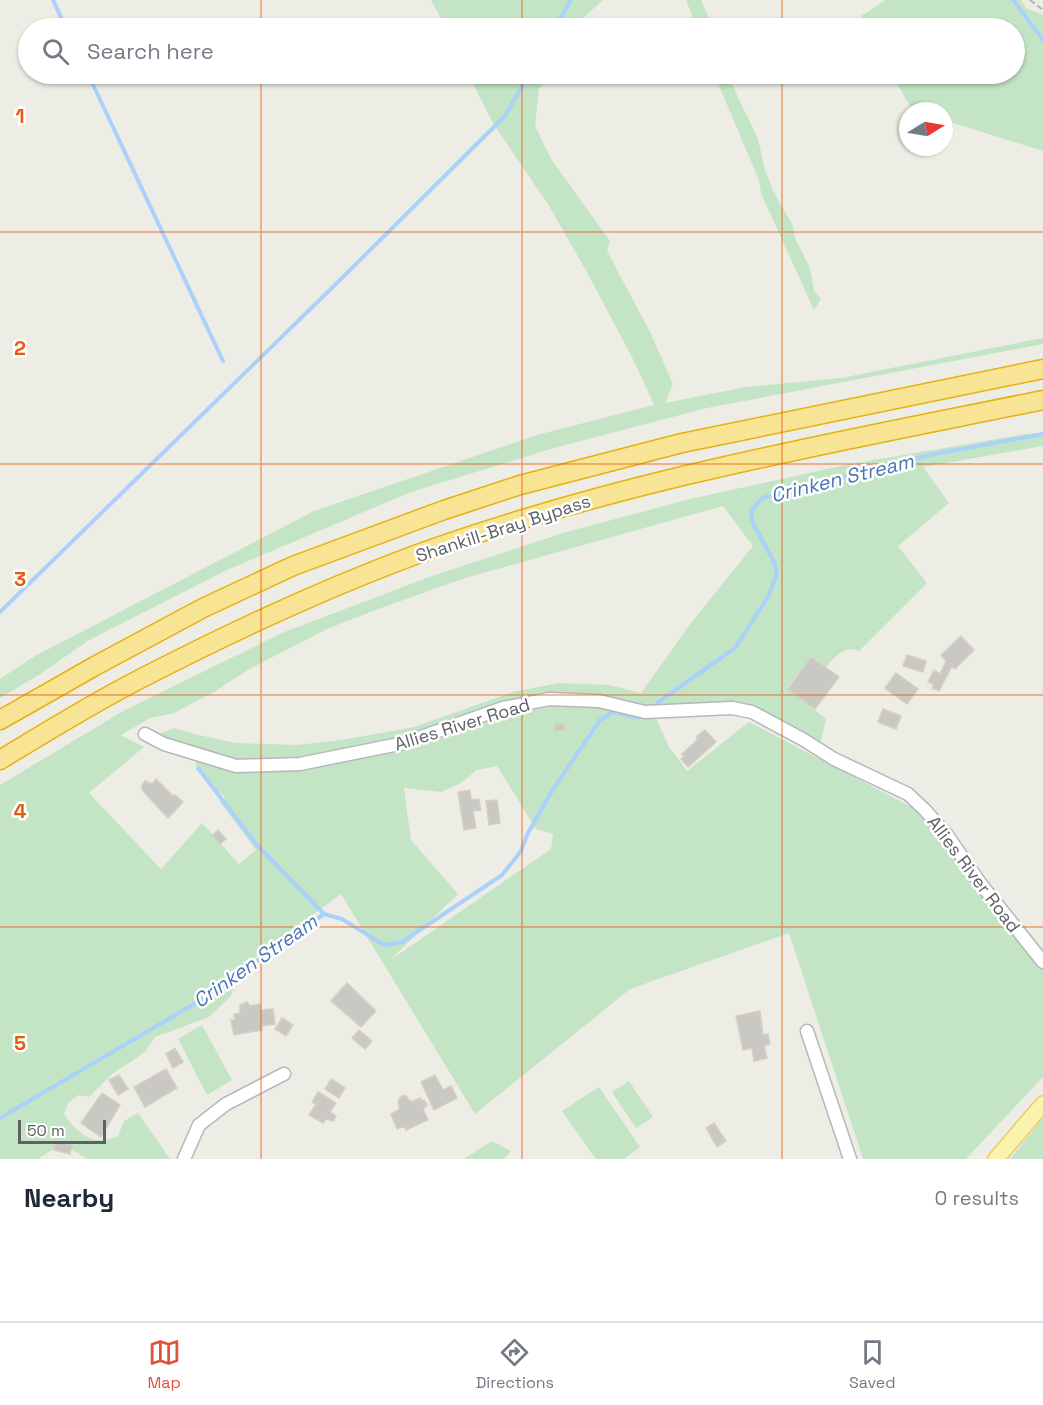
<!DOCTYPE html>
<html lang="en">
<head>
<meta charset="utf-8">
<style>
  :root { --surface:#fff; --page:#f2f2f3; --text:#1f2937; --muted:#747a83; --line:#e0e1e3; --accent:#df533a }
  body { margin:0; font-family:"Space Grotesk",sans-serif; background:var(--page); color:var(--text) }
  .compass { position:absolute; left:899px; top:102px; width:54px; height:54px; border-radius:50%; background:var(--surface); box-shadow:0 2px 4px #0004; rotate:79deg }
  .scale { position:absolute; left:18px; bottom:15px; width:88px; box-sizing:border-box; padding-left:6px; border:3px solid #5d6065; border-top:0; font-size:16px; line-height:21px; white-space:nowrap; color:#5d6065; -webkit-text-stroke:4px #fff; paint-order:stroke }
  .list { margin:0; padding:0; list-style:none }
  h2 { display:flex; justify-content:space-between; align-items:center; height:78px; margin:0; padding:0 24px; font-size:26px }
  h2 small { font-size:20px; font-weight:400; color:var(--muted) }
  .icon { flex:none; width:33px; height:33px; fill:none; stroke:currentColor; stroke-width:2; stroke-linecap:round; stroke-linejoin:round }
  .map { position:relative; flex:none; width:1043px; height:1159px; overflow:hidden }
  .search { position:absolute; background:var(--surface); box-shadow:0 2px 4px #0004; left:18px; right:18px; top:18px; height:66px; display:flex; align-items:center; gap:15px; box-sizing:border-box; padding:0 21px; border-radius:33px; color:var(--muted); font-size:22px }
  .sheet { height:162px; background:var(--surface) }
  nav { display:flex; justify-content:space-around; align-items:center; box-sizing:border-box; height:84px; border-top:2px solid var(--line); background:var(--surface); font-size:16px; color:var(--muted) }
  nav a { display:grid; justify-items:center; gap:3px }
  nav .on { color:var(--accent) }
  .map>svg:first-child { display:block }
</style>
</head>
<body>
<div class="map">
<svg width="1043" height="1159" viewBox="0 0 1043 1159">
  <rect width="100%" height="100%" fill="#eeede5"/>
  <path fill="#c3e4c5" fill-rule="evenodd" d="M431 0H603L572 28H446Z
    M686 0H701L713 28H697Z
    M886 0H1021L1026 8 1043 15V151L944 120V111L912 110 892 74H1014V28H868L861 16Z
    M468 74H554L539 88 535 126 551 159 610 241 607 251 650 332 673 384 665 403 746 387 841 378 1043 338V344L707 408 554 448 411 492 227 570 89 640 42 673 0 698V679L35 656 314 511 537 435 654 405 634 361 588 274 549 206 493 123Z
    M714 74H727L758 139 765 170 774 193 792 224 795 238 810 268 814 291 821 299 814 310 761 193 759 180Z
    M1043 433V446L923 467 949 503 898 546 927 583 859 651C844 645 836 656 826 667L811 656 787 688 826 719 820 744C787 722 755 702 714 702 689 702 666 708 640 704L633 712 655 716 669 747 687 771 749 722 915 809 1043 970V1077L966 1159H863L789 933 630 989 475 1114 341 894 228 977 233 989 231 996 209 1017 155 1037 145 1052 111 1075 89 1097 79 1095 68 1103 64 1114C78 1134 93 1147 118 1136L124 1121 138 1113 170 1159H88L61 1144 38 1159H0V785L125 710 282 633 429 577 563 533 690 499 845 465 1025 434ZM723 506 753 546 691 623 641 693 609 685 559 683 513 692 414 727 342 740 297 745 236 743 194 734 174 728 162 733 163 740 193 749C194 770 209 784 225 797L220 802 256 850 239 864 202 823 161 869 89 793 144 747 121 735 150 718 174 713 212 693 251 668 329 628 381 608 465 578ZM497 766 536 829 553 834 551 849 389 961 458 894 411 840 404 788 441 792 461 783 477 770Z
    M202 1025 232 1080 207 1095 178 1039Z
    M629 1081 653 1117 636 1128 612 1092Z
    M599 1087 640 1147 624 1159H596L562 1111Z
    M1043 1118V1159H1010Z
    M492 1141 511 1151 504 1159H464Z"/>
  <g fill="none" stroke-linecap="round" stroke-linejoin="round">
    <path stroke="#aad1fa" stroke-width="4" d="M53 0 66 28
      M1013 0 1043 40
      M554 28 571 0
      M88 74 223 361
      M0 612 342 278 505 116 529 74
      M657 703 735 648 768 597 777 574 774 562 753 523 751 511 762 498 930 455 1043 434
      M198 768 256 844 324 914
      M0 1118 201 1000 324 914 342 919 384 945 402 942 502 875 521 851 527 835 552 791 600 720 613 712 638 718"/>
  </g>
  <path fill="#cac8c2" stroke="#d3cfc4" stroke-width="1.5" d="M961 636 974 650 955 669 952 666 939 691 932 688 934 685 928 682 934 670 940 674 946 661 941 655Z
    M907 655 926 661 923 672 903 666Z
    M811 657 839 677 815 709 788 689Z
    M896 673 918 689 907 704 885 688Z
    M883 709 901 716 896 729 878 722Z
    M564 724 565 730 555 731V725Z
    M705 730 716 742 688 767 681 759 684 756 682 754 698 739 696 737Z
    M156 779 173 796 175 795 183 802 168 818 142 790V785L145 781 152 784Z
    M470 790 471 800 479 799 481 810 473 811 476 828 464 830 458 792Z
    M497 800 500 823 489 825 486 801Z
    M218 830 226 839 220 844 213 835Z
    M347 983 376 1011 361 1027 331 1001Z
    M247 1002 250 1006 260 1004 261 1010 273 1009 275 1024 262 1026V1030L234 1035 231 1020H235L234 1014 240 1013V1005Z
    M760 1011 763 1035 768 1034 770 1044 764 1046 767 1058 754 1061 752 1048 743 1050 736 1016Z
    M282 1018 293 1025 286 1036 275 1029Z
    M359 1030 372 1041 365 1049 352 1038Z
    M175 1048 183 1062 173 1068 166 1054Z
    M166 1069 177 1088 145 1107 134 1087Z
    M119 1075 128 1089 118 1095 109 1080Z
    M435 1075 443 1090 451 1086 457 1098 434 1110 421 1082Z
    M331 1079 345 1088 339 1098 325 1089Z
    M318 1092 336 1103 330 1112 336 1116 333 1121 326 1119 323 1123 309 1115 316 1104 312 1102Z
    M102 1093 120 1105 101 1137 81 1123Z
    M405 1095 411 1102 420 1098 421 1100H424L427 1105 423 1109 428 1120 406 1130 404 1126 397 1129 391 1114 400 1109 398 1102 400 1097Z
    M714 1123 726 1141 717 1147 706 1128Z
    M56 1141 72 1145 70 1154 54 1150Z"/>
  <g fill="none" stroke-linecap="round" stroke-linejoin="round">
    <defs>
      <path id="minor" d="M145 734 164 744 236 766 300 764 404 743 503 708 549 699 599 701 645 712 732 708 752 712 804 740 834 759 908 794 925 810 947 835 980 883 1043 962
        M807 1031 850 1159
        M184 1159 199 1125 226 1104 284 1074"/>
      <path id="major" d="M996 1159 1043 1104"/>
      <path id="highway" d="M0 720 95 666 203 608 293 566 444 510 520 485 682 443 1043 369
        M0 760C46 732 93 703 140 679 229 633 321 590 415 555 618 481 832 443 1043 400"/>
    </defs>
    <use href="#minor" stroke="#b5b7bb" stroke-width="15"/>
    <use href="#major" stroke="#e9cd63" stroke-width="18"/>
    <use href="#highway" stroke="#e6b10e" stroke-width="21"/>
    <path stroke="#9bc2a9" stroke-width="2" stroke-dasharray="6 3" stroke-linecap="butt" d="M1030 0 1043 10"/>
    <use href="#minor" stroke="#fff" stroke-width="12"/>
    <use href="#major" stroke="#faf3ae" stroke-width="15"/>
    <use href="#highway" stroke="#f7e494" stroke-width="18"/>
  </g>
  <path fill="none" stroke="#e8590c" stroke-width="1.5" stroke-opacity="0.55" d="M261 0V28M522 0V28M782 0V28M261 74V1159M522 74V1159M782 74V1159M0 232H1043M0 464H1043M0 695H1043M0 927H1043"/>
  <g text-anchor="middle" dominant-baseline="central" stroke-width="5" stroke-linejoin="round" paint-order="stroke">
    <g font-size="18" fill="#5d6065" stroke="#fff">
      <text transform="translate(503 528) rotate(-18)">Shankill-Bray Bypass</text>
      <text transform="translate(462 724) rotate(-17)">Allies River Road</text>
      <text transform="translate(974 874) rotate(53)">Allies River Road</text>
    </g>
    <g font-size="20" font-style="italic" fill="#4a76b4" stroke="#fff">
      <text transform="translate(842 478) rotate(-14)">Crinken Stream</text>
      <text transform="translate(255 961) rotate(-35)">Crinken Stream</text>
    </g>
  </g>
  <g font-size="20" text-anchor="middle" font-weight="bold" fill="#e8590c" stroke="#fff" stroke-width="5" stroke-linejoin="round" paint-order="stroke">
    <text x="20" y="123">1</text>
    <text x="20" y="355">2</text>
    <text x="20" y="586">3</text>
    <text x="20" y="818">4</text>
    <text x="20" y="1050">5</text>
  </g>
</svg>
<svg class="compass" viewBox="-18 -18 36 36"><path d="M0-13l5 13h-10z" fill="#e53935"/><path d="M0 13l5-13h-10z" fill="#747a83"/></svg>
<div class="scale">50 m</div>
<div class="search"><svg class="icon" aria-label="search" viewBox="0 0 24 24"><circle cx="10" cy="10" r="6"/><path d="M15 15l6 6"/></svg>Search here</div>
</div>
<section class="sheet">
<h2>Nearby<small>0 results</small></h2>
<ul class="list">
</ul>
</section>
<nav>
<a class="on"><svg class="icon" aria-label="map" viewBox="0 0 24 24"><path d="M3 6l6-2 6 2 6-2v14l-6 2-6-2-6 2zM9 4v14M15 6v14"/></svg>Map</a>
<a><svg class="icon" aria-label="directions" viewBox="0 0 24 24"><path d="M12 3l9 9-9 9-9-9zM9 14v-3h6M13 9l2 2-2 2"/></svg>Directions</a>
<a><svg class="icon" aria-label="saved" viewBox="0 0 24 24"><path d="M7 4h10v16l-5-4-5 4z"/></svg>Saved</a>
</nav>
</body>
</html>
